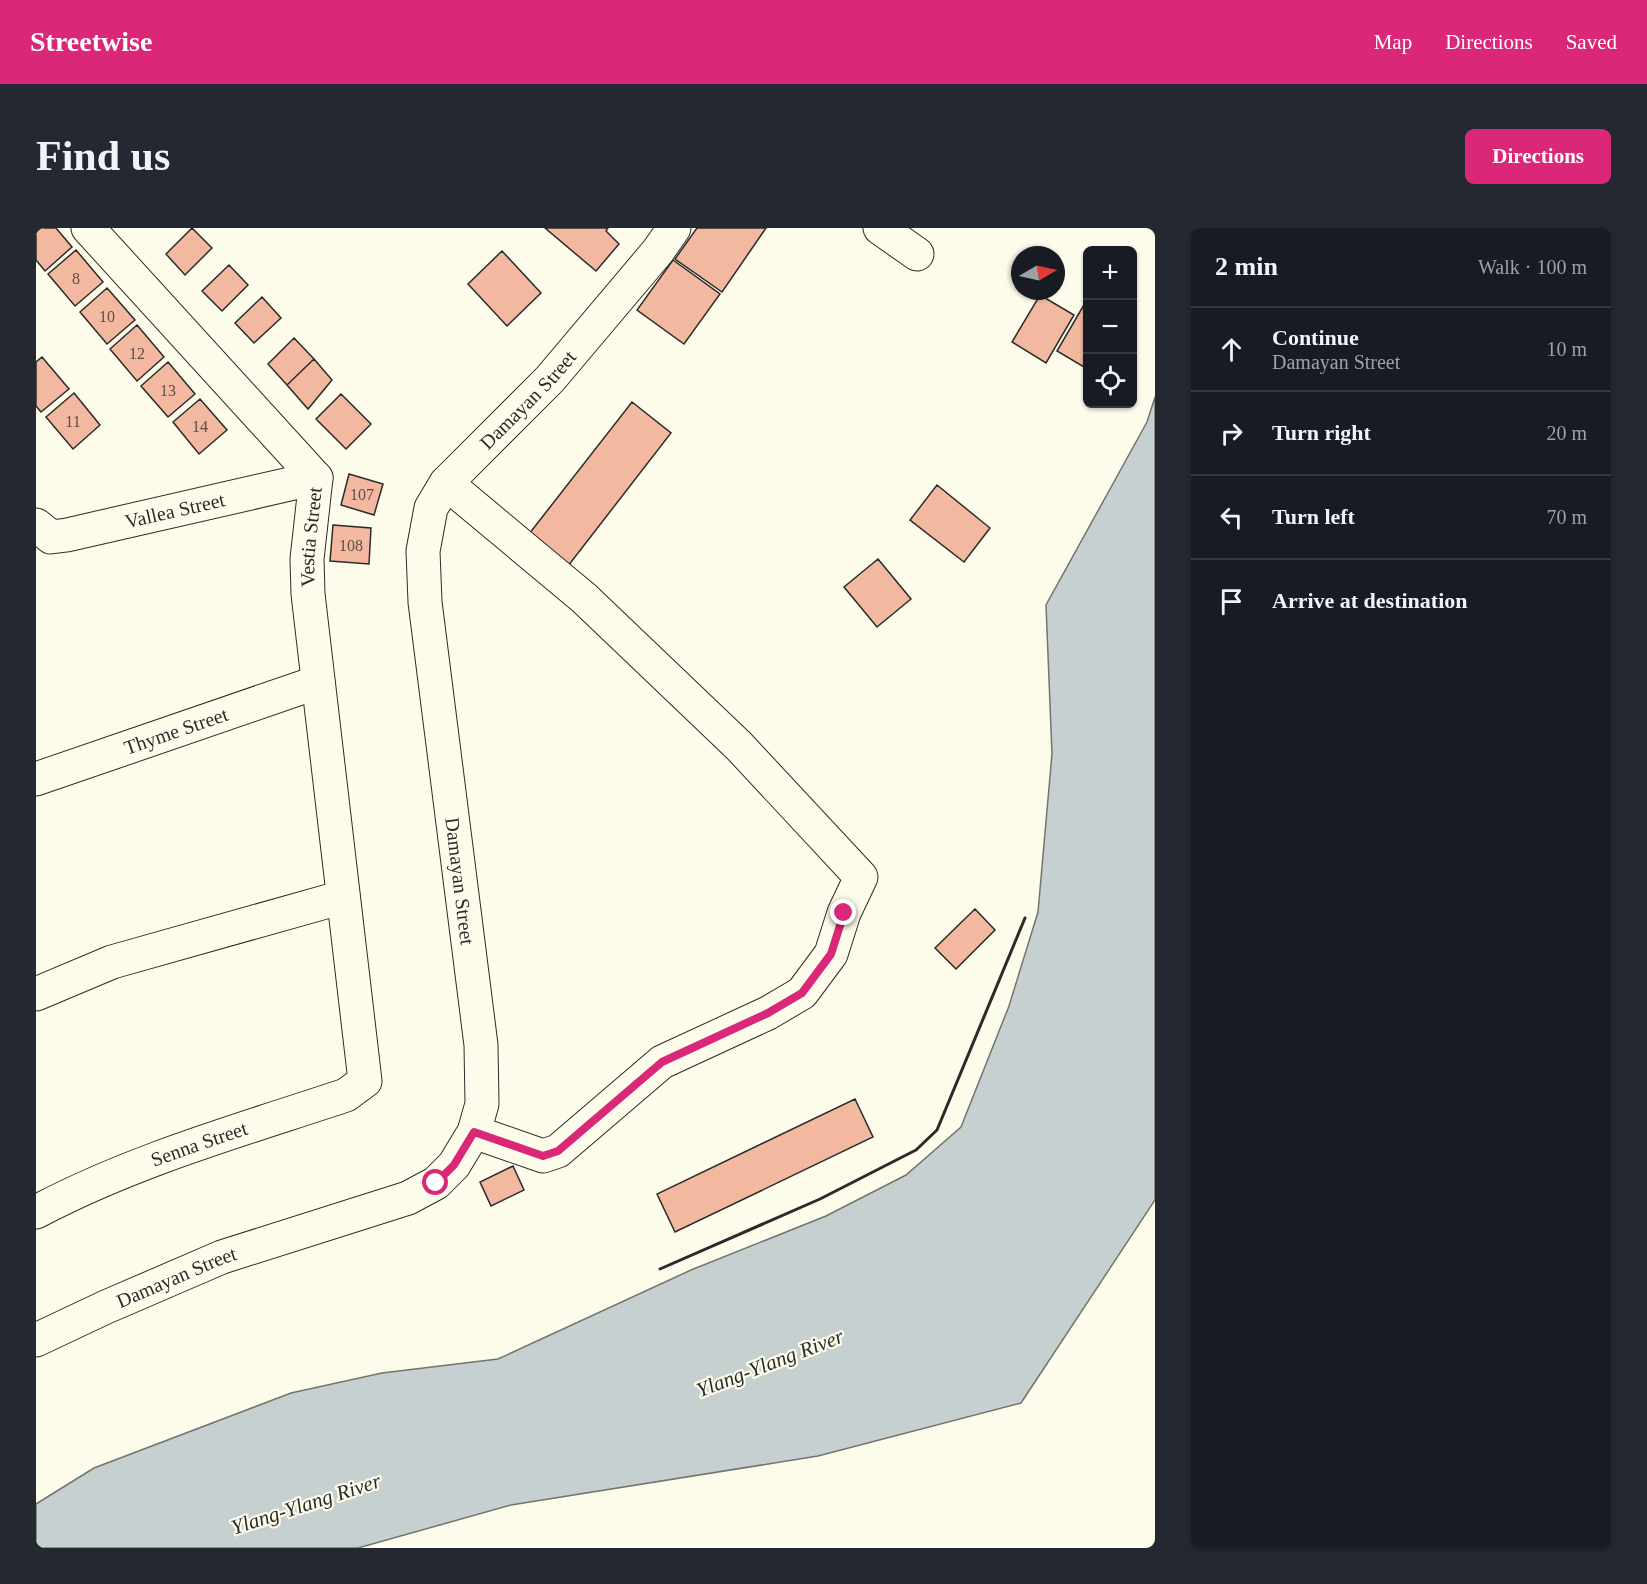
<!DOCTYPE html>
<html lang="en">
<head>
<meta charset="utf-8">
<style>
  :root { --surface:#171b24; --page:#242831; --text:#f1f3f6; --muted:#9ea1a6; --line:#363941; --accent:#db2777 }
  body { margin:0; font-family:Georgia,serif; background:var(--page); color:var(--text) }
  .controls { position:absolute; right:18px; top:18px; display:grid; overflow:hidden; border-radius:9px; box-shadow:0 2px 4px #0004 }
  .controls button { width:54px; height:54px; display:grid; place-items:center; padding:0; border:0; border-bottom:2px solid var(--line); background:var(--surface); color:var(--text); font:30px sans-serif }
  .compass { position:absolute; left:975px; top:18px; width:54px; height:54px; border-radius:50%; background:var(--surface); box-shadow:0 2px 4px #0004; rotate:81deg }
  .stop { position:absolute; width:18px; height:18px; margin:-14px; border:4px solid #db2777; border-radius:50%; background:#fff }
  .stop.end { background:#db2777; border-color:#fff; box-shadow:0 2px 6px #0008 }
  .list { margin:0; padding:0; list-style:none }
  h2 { display:flex; justify-content:space-between; align-items:center; height:78px; margin:0; padding:0 24px; font-size:26px }
  h2 small { font-size:20px; font-weight:400; color:var(--muted) }
  .list li { display:grid; grid-template-columns:39px 1fr auto; gap:18px; align-items:center; box-sizing:border-box; height:84px; padding:0 24px; border-top:2px solid var(--line) }
  .list b { display:block; font-size:22px; white-space:nowrap }
  .list p { margin:0; font-size:20px; white-space:nowrap; color:var(--muted) }
  .list em { font-size:20px; font-style:normal; color:var(--muted) }
  .icon { flex:none; width:33px; height:33px; fill:none; stroke:currentColor; stroke-width:2; stroke-linecap:round; stroke-linejoin:round }
  .map { position:relative; flex:none; width:1119px; height:1320px; overflow:hidden; border-radius:9px }
  header { display:flex; align-items:center; gap:36px; box-sizing:border-box; height:84px; padding:0 30px; background:var(--accent); color:#fff }
  header strong { font-size:28px }
  nav { display:flex; gap:33px; margin-inline-start:auto; font-size:21px }
  .intro { display:flex; align-items:center; justify-content:space-between; box-sizing:border-box; height:144px; padding:0 36px }
  h1 { margin:0; font-size:42px }
  .button { padding:15px 27px; border-radius:9px; background:var(--accent); color:#fff; font-size:21px; font-weight:700 }
  main { display:flex; gap:36px; padding:0 36px }
  aside { flex:1; background:var(--surface); border-radius:9px; box-shadow:0 2px 4px #0004 }
  .map>svg:first-child { display:block }
</style>
</head>
<body>
<header>
<strong>Streetwise</strong>
<nav><a>Map</a><a>Directions</a><a>Saved</a></nav>
</header>
<div class="intro"><h1>Find us</h1><a class="button">Directions</a></div>
<main>
<div class="map">
<svg width="1119" height="1320" viewBox="0 0 1119 1320">
  <rect width="100%" height="100%" fill="#fdfbea"/>
  <path fill="#c7d0d0" stroke="#74746e" stroke-width="1.5" d="M1119 169V972L985 1175 782 1228 475 1277 322 1320H0V1276L58 1240 255 1165 346 1145 462 1131 655 1042 790 988 870 947 925 899 973 778 1002 684 1016 526 1010 377 1111 194Z"/>
  <path fill="#f2b8a0" stroke="#2b2b2b" stroke-width="1.5" d="M0 0H20L36 19 9 43 0 32Z
    M156 0 176 20 149 47 130 26Z
    M509 0H572L570 3 583 16 560 43Z
    M661 0H730L686 64 639 31Z
    M40 22 67 54 39 78 12 46Z
    M466 23 505 65 471 98 432 56Z
    M637 32 684 66 648 116 601 82Z
    M193 37 212 57 186 83 166 63Z
    M71 60 99 92 71 116 44 84Z
    M1004 67 1038 87 1010 135 976 114Z
    M226 69 245 90 218 115 199 95Z
    M1049 75 1052 76V133L1048 139 1021 123Z
    M101 97 128 129 101 153 74 121Z
    M258 110 278 131 251 157 232 136Z
    M6 129 33 161 5 184 0 178V134Z
    M278 131 296 152 272 181 251 157Z
    M132 134 159 166 132 189 105 158Z
    M38 165 64 197 37 221 10 189Z
    M305 166 335 196 310 221 280 191Z
    M164 171 191 202 163 226 137 194Z
    M596 174 635 205 525 347 493 306Z
    M313 246 347 256 338 287 305 277Z
    M901 257 954 300 928 334 874 292Z
    M297 297 335 300 333 336 294 333Z
    M842 331 875 371 841 399 808 359Z
    M939 681 959 702 920 741 899 720Z
    M819 871 837 909 639 1004 621 966Z
    M477 938 488 962 455 978 444 954Z"/>
  <g fill="none" stroke-linecap="round" stroke-linejoin="round">
    <defs>
      <g id="minor">
        <path d="M844 0 881 26"/>
        <path d="M410 255 548 370 703 518 825 649 808 685 795 726 766 765 732 785 626 834 522 923 507 928 438 904"/>
        <path id="s1" d="M0 297 15 309 31 307 280 250"/>
        <path id="s2" d="M0 551 282 454"/>
        <path d="M0 766 76 734 307 669"/>
        <path id="s3" d="M0 984C98 932 205 902 310 867L329 853 272 366 271 331 280 250 52 0"/>
        <path id="s4" d="M0 1112 70 1079 186 1029 372 970 400 955 418 937 438 904 446 876 445 817 389 374 387 323 395 280 410 255 514 151 622 23 638 0"/>
      </g>
    </defs>
    <use href="#minor" stroke="#2b2b2b" stroke-width="35"/>
    <use href="#minor" stroke="#fdfbea" stroke-width="33"/>
    <path stroke="#2b2b2b" stroke-width="3" d="M624 1041 784 971 880 922 901 902 989 690"/>
  </g>
  <g fill="none" stroke-linecap="round" stroke-linejoin="round">
    <path stroke="#db2777" stroke-width="8" d="M400 955 418 937 438 904 507 928 522 923 626 834 732 785 766 765 795 726 808 685"/>
  </g>
  <g text-anchor="middle" dominant-baseline="central" stroke-width="4.5" stroke-linejoin="round" paint-order="stroke">
    <g font-size="16" fill="#5d4e48">
      <text x="40" y="50">8</text>
      <text x="71" y="88">10</text>
      <text x="101" y="125">12</text>
      <text x="132" y="162">13</text>
      <text x="37" y="193">11</text>
      <text x="164" y="198">14</text>
      <text x="326" y="266">107</text>
      <text x="315" y="317">108</text>
    </g>
    <g font-size="20" fill="#2b2b2b" stroke="#fdfbea">
      <text stroke="none"><textPath href="#s4" startOffset="1270">Damayan Street</textPath></text>
      <text stroke="none"><textPath href="#s1" startOffset="146">Vallea Street</textPath></text>
      <text stroke="none"><textPath href="#s3" startOffset="903">Vestia Street</textPath></text>
      <text stroke="none"><textPath href="#s2" startOffset="148">Thyme Street</textPath></text>
      <text transform="translate(424 653) rotate(83)">Damayan Street</text>
      <text stroke="none"><textPath href="#s3" startOffset="177">Senna Street</textPath></text>
      <text stroke="none"><textPath href="#s4" startOffset="154">Damayan Street</textPath></text>
    </g>
    <g font-size="21" font-style="italic" fill="#2b2b2b" stroke="#fdfbea">
      <text transform="translate(734 1135) rotate(-21)">Ylang-Ylang River</text>
      <text transform="translate(270 1276) rotate(-18)">Ylang-Ylang River</text>
    </g>
  </g>
</svg>
<div class="controls">
<button>+</button>
<button>−</button>
<button><svg class="icon" aria-label="locate" viewBox="0 0 24 24"><circle cx="12" cy="12" r="6"/><path d="M12 2v4M12 18v4M2 12h4M18 12h4"/></svg></button>
</div>
<svg class="compass" viewBox="-18 -18 36 36"><path d="M0-13l5 13h-10z" fill="#e53935"/><path d="M0 13l5-13h-10z" fill="#9ea1a6"/></svg>
<div class="stop" style="left:400px;top:955px"></div>
<div class="stop end" style="left:808px;top:685px"></div>
</div>
<aside>
<h2>2 min<small>Walk · 100 m</small></h2>
<ul class="list">
<li><svg class="icon" aria-label="ahead" viewBox="0 0 24 24"><path d="M12 20V5M6 11l6-6 6 6"/></svg><div><b>Continue</b><p>Damayan Street</p></div><em>10 m</em></li>
<li><svg class="icon" aria-label="right" viewBox="0 0 24 24"><path d="M7 20v-9h11M14 6l5 5-5 5"/></svg><div><b>Turn right</b></div><em>20 m</em></li>
<li><svg class="icon" aria-label="left" viewBox="0 0 24 24"><path d="M17 20v-9H6M10 6l-5 5 5 5"/></svg><div><b>Turn left</b></div><em>70 m</em></li>
<li><svg class="icon" aria-label="arrive" viewBox="0 0 24 24"><path d="M6 21V4h12l-3 4 3 4H6"/></svg><div><b>Arrive at destination</b></div></li>
</ul>
</aside>
</main>
</body>
</html>
